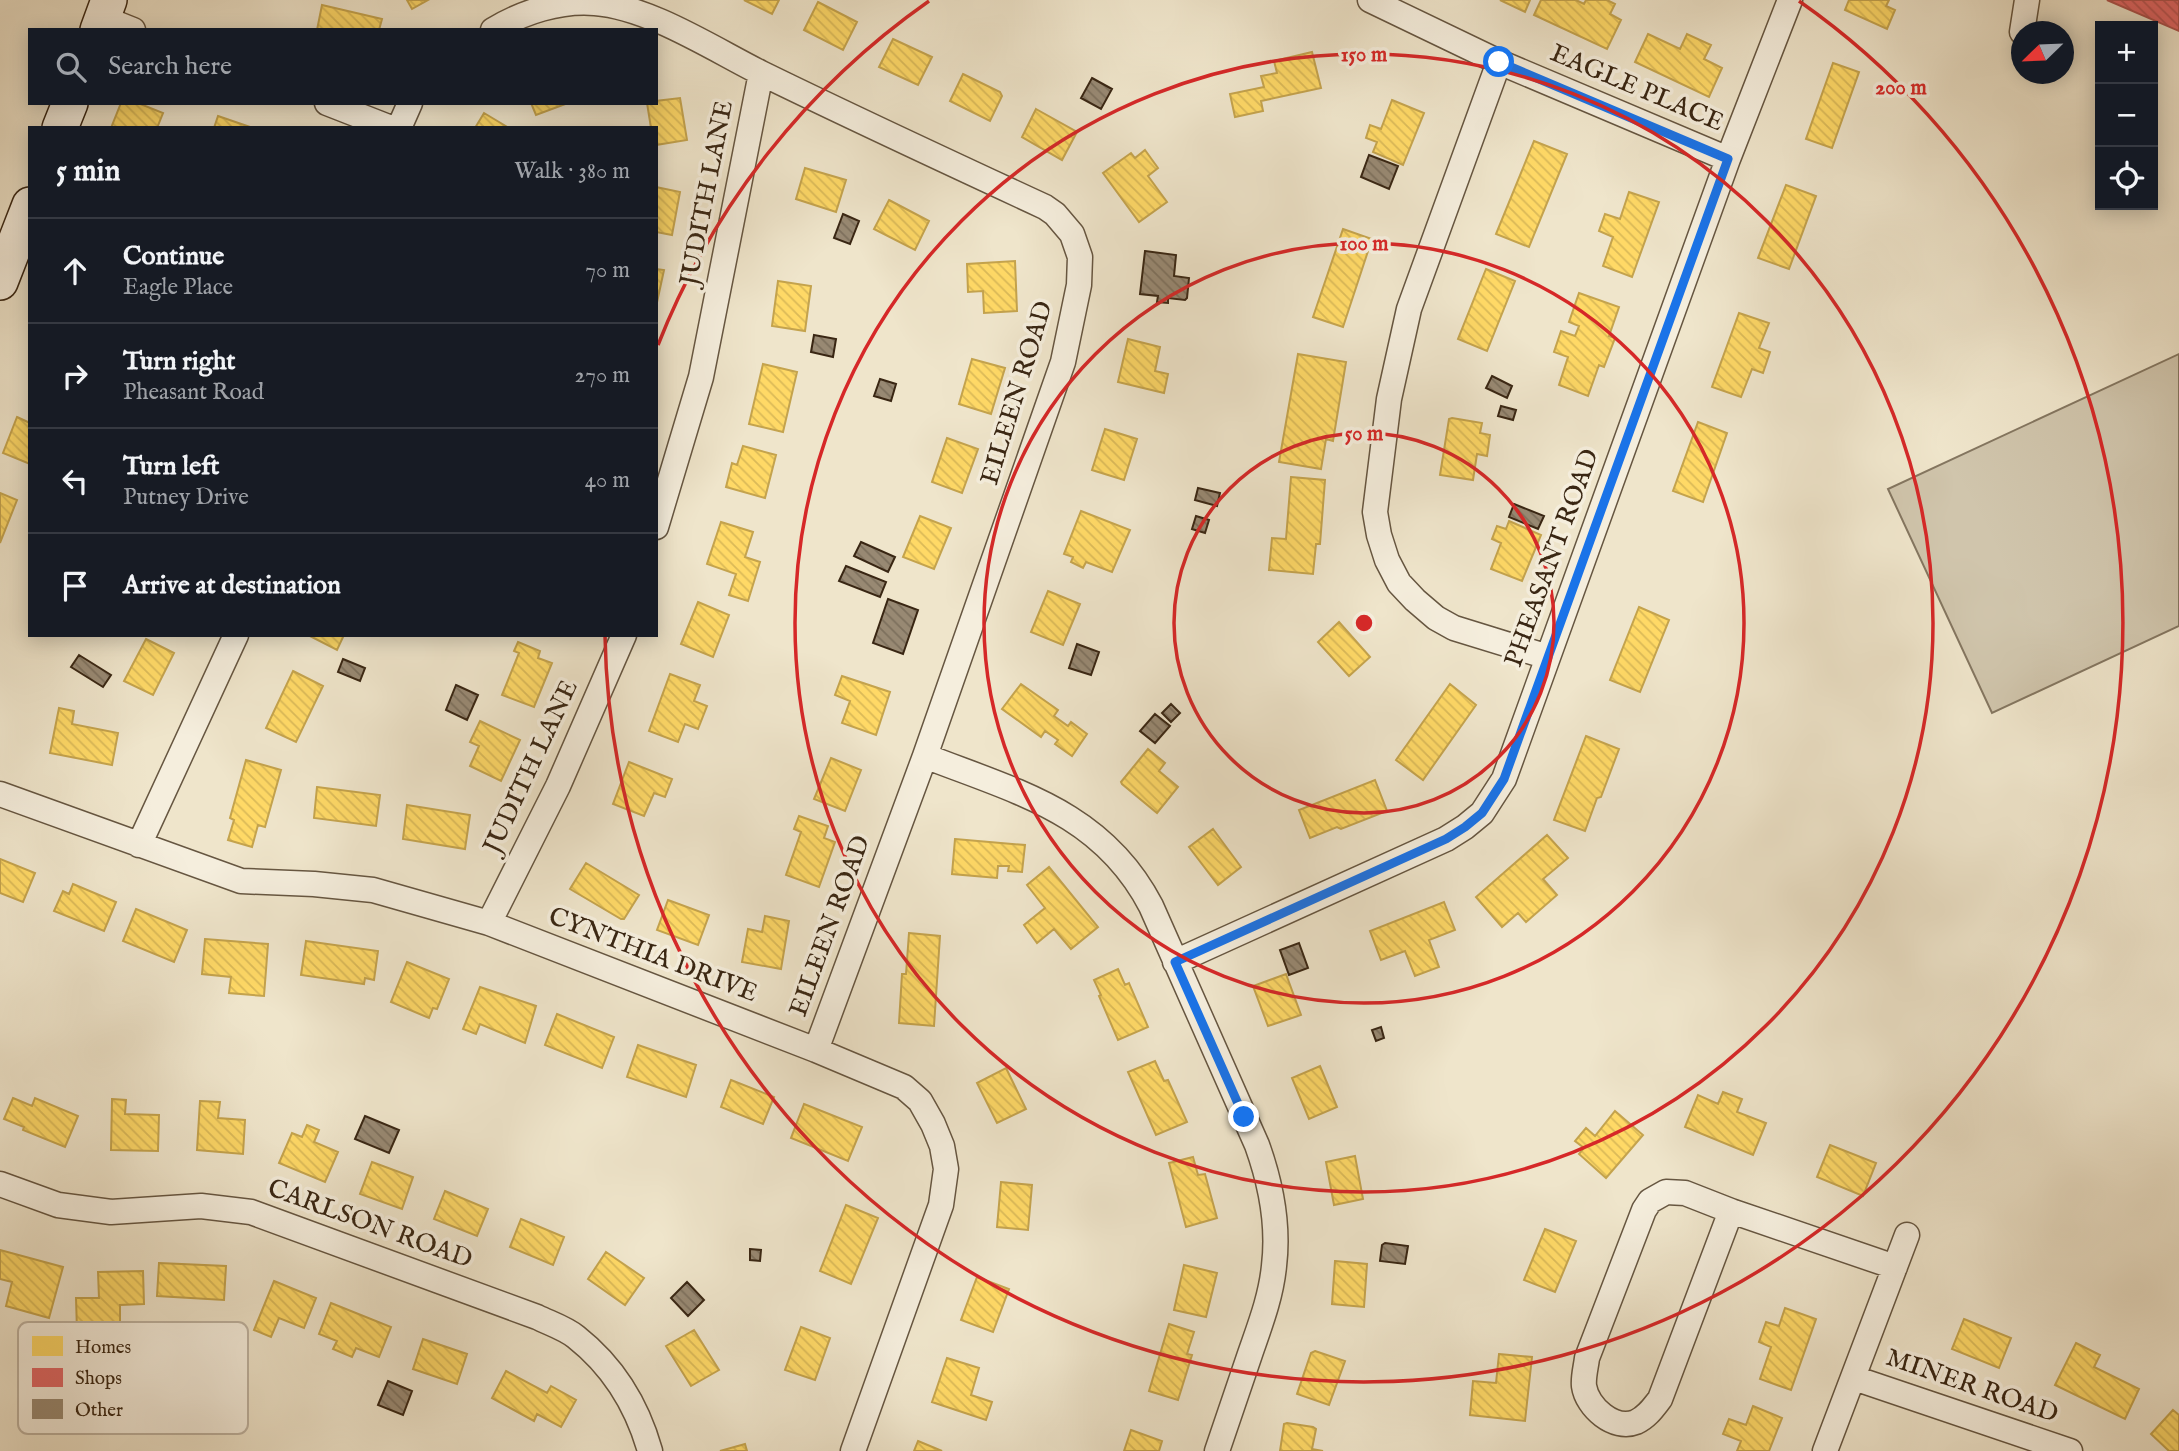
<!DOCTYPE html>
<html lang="en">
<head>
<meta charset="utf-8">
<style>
  :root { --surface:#171b24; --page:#20242c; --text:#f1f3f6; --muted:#9ea1a6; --line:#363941 }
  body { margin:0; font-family:"IM FELL English",serif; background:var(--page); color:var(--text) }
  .controls { position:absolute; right:21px; top:21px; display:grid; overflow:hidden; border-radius:0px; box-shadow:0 4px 18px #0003 }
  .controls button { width:63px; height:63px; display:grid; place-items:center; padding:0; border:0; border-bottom:2px solid var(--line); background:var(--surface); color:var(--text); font:35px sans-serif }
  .compass { position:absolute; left:2011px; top:21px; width:63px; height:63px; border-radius:50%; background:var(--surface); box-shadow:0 4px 18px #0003; rotate:247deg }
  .stop { position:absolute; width:21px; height:21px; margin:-16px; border:5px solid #1a73e8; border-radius:50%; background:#fff }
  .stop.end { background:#1a73e8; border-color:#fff; box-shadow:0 2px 7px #0008 }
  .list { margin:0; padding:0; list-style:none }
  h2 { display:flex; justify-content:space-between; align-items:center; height:91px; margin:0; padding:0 28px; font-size:30px }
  h2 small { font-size:23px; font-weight:400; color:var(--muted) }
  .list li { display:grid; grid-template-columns:46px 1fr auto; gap:21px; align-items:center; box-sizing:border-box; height:105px; padding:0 28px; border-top:2px solid var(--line) }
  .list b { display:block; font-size:26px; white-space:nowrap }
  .list p { margin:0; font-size:23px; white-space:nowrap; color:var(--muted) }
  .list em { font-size:23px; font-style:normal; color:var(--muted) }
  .icon { flex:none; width:38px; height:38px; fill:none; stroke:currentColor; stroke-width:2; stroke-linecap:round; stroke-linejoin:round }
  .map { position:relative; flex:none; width:2179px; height:1451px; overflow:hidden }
  .search { position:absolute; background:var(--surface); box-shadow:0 4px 18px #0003; left:28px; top:28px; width:630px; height:77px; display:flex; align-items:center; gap:18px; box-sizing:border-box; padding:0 24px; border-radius:0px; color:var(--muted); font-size:26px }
  .panel { position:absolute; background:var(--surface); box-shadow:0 4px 18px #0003; left:28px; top:126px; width:630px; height:511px; border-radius:0px }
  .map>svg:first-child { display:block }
</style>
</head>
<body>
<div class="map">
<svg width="2179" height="1451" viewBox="0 0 2179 1451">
  <defs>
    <pattern id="homes-back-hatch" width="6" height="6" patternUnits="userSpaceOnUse" patternTransform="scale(1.75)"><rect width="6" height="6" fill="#ffd966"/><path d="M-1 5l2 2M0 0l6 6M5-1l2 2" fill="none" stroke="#dbba58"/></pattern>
    <pattern id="shops-back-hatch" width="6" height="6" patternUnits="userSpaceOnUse" patternTransform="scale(1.75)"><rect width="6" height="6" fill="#e06666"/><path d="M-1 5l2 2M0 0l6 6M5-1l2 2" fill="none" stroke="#b75453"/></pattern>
    <pattern id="building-back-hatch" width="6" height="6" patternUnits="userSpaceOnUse" patternTransform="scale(1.75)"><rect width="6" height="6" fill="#988973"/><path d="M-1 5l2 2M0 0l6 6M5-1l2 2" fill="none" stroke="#7d705d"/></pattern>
  </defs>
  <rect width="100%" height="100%" fill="#efe5cb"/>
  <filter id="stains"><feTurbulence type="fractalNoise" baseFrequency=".00286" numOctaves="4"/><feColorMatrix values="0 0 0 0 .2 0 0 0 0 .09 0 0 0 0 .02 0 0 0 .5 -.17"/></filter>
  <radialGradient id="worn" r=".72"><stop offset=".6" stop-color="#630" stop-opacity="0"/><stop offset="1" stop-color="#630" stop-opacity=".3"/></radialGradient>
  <path fill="#d0c5ac" stroke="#847660" stroke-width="2" d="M2179 354V626L1992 713 1888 489Z"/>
  <path fill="url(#homes-back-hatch)" stroke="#c4a34d" stroke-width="2" d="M407 0H428L412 9Z
    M744 0H779L772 14Z
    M1500 0H1530L1525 12Z
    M1541 0H1576L1584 4 1586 0H1607L1615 4 1610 14 1621 20 1607 49 1534 15Z
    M1849 0H1889L1886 6 1895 10 1887 29 1845 10Z
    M818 2 857 22 843 50 804 30Z
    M322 5 382 19 379 30H317Z
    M1648 34 1680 49 1687 34 1711 45 1704 59 1722 68 1709 97 1635 62Z
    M893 39 932 57 918 85 879 67Z
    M1312 52 1321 88 1261 101 1263 111 1235 117 1230 94 1264 87 1261 76 1277 73 1274 61Z
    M1833 63 1859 72 1832 148 1806 139Z
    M963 74 1000 92 1002 96 990 121 950 101Z
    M680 98 687 140 656 145V128H651L647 103H656V101Z
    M1392 100 1424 113 1403 165 1373 152 1377 142 1366 138 1370 125 1381 129Z
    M121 103H138L163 113 157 128H111Z
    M531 103H568L536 115Z
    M1036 109 1077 132 1062 160 1022 137Z
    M484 113 509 128H475Z
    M218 116 253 128H214Z
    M1534 141 1567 154 1529 247 1496 234Z
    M1145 150 1158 168 1148 176 1167 202 1139 222 1103 173 1131 153 1135 158Z
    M805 168 846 180 836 212 796 199Z
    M1786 185 1816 196 1789 269 1758 258Z
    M656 187 680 192 672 235 656 232Z
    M1629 192 1659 202 1632 277 1603 266 1613 237 1599 231 1605 214 1620 219Z
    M889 200 929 221 915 250 874 229Z
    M1343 229 1372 239 1343 327 1313 317Z
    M1015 261 1017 311 984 313 983 291 968 292 967 264Z
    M656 269 664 270 656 307Z
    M1486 269 1515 281 1487 351 1458 339Z
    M778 281 811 286 805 331 772 326Z
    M1579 293 1619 307 1609 336 1615 338 1604 367 1599 365 1588 396 1559 385 1568 357 1554 352 1561 331 1575 336 1579 326 1569 322Z
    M1739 313 1769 323 1759 348 1770 352 1763 373 1752 369 1741 397 1712 387Z
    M1128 339 1160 347 1155 371 1168 374 1164 393 1118 382Z
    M1298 354 1346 362 1333 441 1326 439 1321 469 1279 462Z
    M972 359 1005 368 991 414 959 404Z
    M763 364 797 372 783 432 749 424Z
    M17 417 30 423V464L3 453Z
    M1452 418 1482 423 1480 433 1490 435 1487 456 1477 454 1473 480 1440 475 1449 419Z
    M1698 422 1727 433 1703 502 1673 491Z
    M1105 429 1137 439 1124 480 1092 470Z
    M947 438 978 449 962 493 932 482Z
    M743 446 776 455 765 498 726 487 732 463 737 465Z
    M1291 477 1325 480 1320 544H1316L1313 574 1269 570 1272 538 1286 539Z
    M0 493 17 500 0 543Z
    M1081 511 1130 530 1112 572 1086 562 1083 568 1071 562 1073 557 1064 554Z
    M920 516 951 528 934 569 903 557Z
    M1509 521 1541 535 1522 581 1491 569 1501 543 1492 539 1497 526 1506 529Z
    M721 522 753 532 745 557 760 562 748 601 729 595 736 574 707 564Z
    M1048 591 1080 604 1063 645 1031 632Z
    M698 602 729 615 713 657 681 644Z
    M1639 607 1669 620 1640 692 1610 680Z
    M1339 622 1370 657 1349 676 1318 642Z
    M308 635H344L337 650Z
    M146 639 174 653 153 695 124 681Z
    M518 642 540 651 538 658 552 663 534 707 502 695 519 653 514 651Z
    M293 671 323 686 296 742 266 728Z
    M670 674 700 685 694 701 707 706 698 729 685 724 678 742 649 731Z
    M842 676 890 692 876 735 842 723 850 701 835 695Z
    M1021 684 1058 710 1054 716 1068 726 1071 722 1087 734 1072 756 1055 744 1058 740 1045 731 1041 737 1002 709Z
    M1450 684 1476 705 1423 780 1396 760Z
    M59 708 74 711 72 724 118 733 112 765 50 753Z
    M480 721 520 740 501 781 470 766 479 746 470 742Z
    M1586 736 1619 749 1601 797 1597 798 1585 831 1554 820Z
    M1148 749 1165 763 1159 771 1178 787 1157 813 1122 784 1121 782Z
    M831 758 861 770 845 811 814 799Z
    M246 760 281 770 265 827 258 825 252 847 228 840 234 820 230 818Z
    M629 762 672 779 665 797 654 793 644 816 613 804Z
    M1375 780 1387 811 1341 829 1337 827 1310 838 1299 810Z
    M317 787 380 795 376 826 314 818Z
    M407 805 470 815 465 849 403 839Z
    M799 816 828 826 824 838 835 842 819 887 786 875 801 832 794 829Z
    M1213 829 1241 867 1218 885 1189 847Z
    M1547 835 1568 858 1543 879 1557 895 1526 922 1518 913 1502 927 1476 897Z
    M955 839 1025 845 1022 872 1008 871 1009 866H998L997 878 952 874Z
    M0 859 35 873 23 902 0 893Z
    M586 863 639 895 624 919H621L570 889Z
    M1049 867 1098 927 1071 949 1054 929 1037 943 1024 925 1045 908 1027 885Z
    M73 884 116 902 104 931 54 911 63 891 69 894Z
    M668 900 709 915 698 945 657 930Z
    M1444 902 1455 930 1429 940 1439 967 1415 976 1405 951 1381 960 1370 931Z
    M136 909 187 930 174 962 123 941Z
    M765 916 789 921 781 969 742 962 748 929 762 932Z
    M909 933 940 936 934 1026 899 1023 902 974H906Z
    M205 939 268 944 264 996 229 993 231 977 202 974Z
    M306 941 378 951 374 980 365 978 364 984 301 975Z
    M407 962 449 979 437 1009 433 1008 429 1018 391 1002Z
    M1118 969 1125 985 1129 983 1148 1027 1118 1040 1099 996 1101 995 1094 980Z
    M1286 974 1301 1015 1268 1026 1253 986Z
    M480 987 536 1006 525 1043 480 1024 476 1034 463 1029Z
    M557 1014 614 1037 602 1068 545 1045Z
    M638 1045 696 1065 686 1097 627 1077Z
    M1155 1061 1164 1081 1168 1080 1187 1122 1156 1135 1128 1072Z
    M1320 1066 1337 1107 1309 1119 1292 1078Z
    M1006 1068 1026 1109 997 1123 977 1083Z
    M731 1080 774 1097 763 1124 721 1107Z
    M1723 1092 1742 1099 1737 1112 1766 1123 1753 1155 1685 1127 1698 1095 1718 1104Z
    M13 1098 32 1106 35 1098 78 1116 65 1147 23 1130 24 1127 4 1119Z
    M112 1099 126 1100 125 1114 159 1115 158 1151 111 1150Z
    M200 1101 220 1102 218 1118 245 1120 243 1154 197 1150Z
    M804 1104 862 1127 848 1161 791 1138Z
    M1615 1111 1643 1135 1606 1178 1579 1154 1584 1148 1575 1141 1586 1128 1595 1136Z
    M307 1125 319 1130 314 1142 338 1152 325 1182 279 1163 292 1133 302 1137Z
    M1830 1145 1876 1163 1863 1196 1817 1177Z
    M1355 1156 1363 1199 1334 1205 1326 1162Z
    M1193 1157 1198 1175 1205 1174 1217 1218 1186 1227 1169 1163Z
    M372 1162 413 1177 402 1209 360 1194Z
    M1001 1182 1032 1185 1028 1230 997 1227Z
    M445 1191 488 1209 477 1236 434 1219Z
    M846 1205 878 1218 851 1284 820 1271Z
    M521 1219 564 1237 553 1265 510 1247Z
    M1545 1229 1576 1241 1555 1292 1524 1280Z
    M0 1250 63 1267 49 1318 6 1306 12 1282 0 1279Z
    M606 1252 644 1278 625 1305 588 1279Z
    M1335 1261 1367 1264 1364 1307 1332 1304Z
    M159 1263 226 1266 224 1300 157 1296Z
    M1184 1265 1217 1273 1206 1317 1174 1310Z
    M143 1271 144 1304 120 1305V1330L77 1331 76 1298H99L98 1272Z
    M977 1277 1009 1289 993 1332 961 1320Z
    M274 1281 316 1298 304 1328 279 1318 271 1337 254 1330Z
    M331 1303 391 1327 379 1357 356 1348 352 1357 333 1349 337 1341 319 1334Z
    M1785 1308 1816 1319 1791 1390 1760 1379 1771 1347 1759 1342 1766 1322 1779 1326Z
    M1964 1319 2011 1338 1999 1368 1952 1349Z
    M1169 1324 1194 1332 1187 1354 1192 1355 1178 1400 1149 1391Z
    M801 1327 830 1338 815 1380 785 1370Z
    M694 1330 719 1370 691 1386 666 1346Z
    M423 1339 467 1354 457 1384 413 1369Z
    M2076 1343 2100 1355 2094 1367 2139 1389 2125 1419 2055 1385Z
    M1315 1351 1345 1361 1329 1405 1297 1394 1311 1353Z
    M1499 1354 1532 1357 1525 1421 1470 1415 1473 1381 1496 1383Z
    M947 1358 979 1368 971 1395 992 1402 986 1420 932 1402Z
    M506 1371 547 1393 551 1386 576 1400 561 1427 537 1414 534 1421 492 1398Z
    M1753 1406 1782 1418 1769 1451H1737L1741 1441 1723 1434 1729 1419 1746 1425Z
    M2173 1410 2179 1415V1451H2169L2151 1434Z
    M1287 1423 1313 1427 1316 1429 1312 1449 1323 1451H1280L1284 1424Z
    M1131 1430 1162 1441 1159 1451H1124Z
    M918 1441 942 1451H914Z
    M745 1444 747 1451H720Z"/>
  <path fill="url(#shops-back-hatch)" stroke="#ae534d" stroke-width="2" d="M2107 0H2179V31Z"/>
  <path fill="url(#building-back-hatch)" stroke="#392613" stroke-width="2" d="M1092 78 1112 89 1101 109 1081 98Z
    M1369 155 1398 166 1389 189 1361 177Z
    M843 214 859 221 850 244 834 238Z
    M1145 251 1176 255 1174 276 1189 278 1187 298 1185 300 1168 298V303L1157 302 1158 296 1140 294Z
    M814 335 836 339 833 357 811 352Z
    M1492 376 1512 386 1507 398 1486 388Z
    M880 379 896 384 891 401 874 396Z
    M1501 406 1516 410 1513 420 1498 416Z
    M1198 488 1220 493 1217 506 1195 500Z
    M1514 504 1544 516 1538 529 1509 517Z
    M1196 516 1209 520 1205 533 1192 529Z
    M861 542 895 557 888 572 854 556Z
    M846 566 886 582 880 597 839 581Z
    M888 599 918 610 903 654 873 643Z
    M1077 644 1099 652 1091 675 1069 668Z
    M79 655 111 675 103 687 71 667Z
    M343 659 365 668 360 681 338 672Z
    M456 685 478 695 467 720 446 710Z
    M1171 704 1180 713 1171 722 1162 713Z
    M1155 714 1170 726 1155 743 1140 731Z
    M1299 943 1308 968 1289 975 1280 950Z
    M1381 1027 1384 1038 1376 1041 1372 1030Z
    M365 1116 399 1130 389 1153 355 1139Z
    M1385 1243 1408 1246 1405 1264 1380 1261 1382 1245Z
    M750 1249 761 1250 760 1261 750 1260Z
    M687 1282 704 1300 688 1316 671 1298Z
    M388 1381 412 1391 403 1415 378 1405Z"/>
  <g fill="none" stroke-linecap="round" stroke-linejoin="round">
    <defs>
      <path id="minor" d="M1370 0 1499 62 1728 159
        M103 18 133 30
        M493 30C523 12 560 0 595 3 649 7 713 49 761 73 855 119 950 163 1045 207L1055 214 1072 234 1080 257 1079 285 1063 362 925 756 816 1050
        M2022 32 2027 0
        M1499 62 1409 309 1389 399 1375 512 1379 535 1387 560 1399 583 1415 600 1436 618 1454 628 1548 657
        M327 103 391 128
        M399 128 410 103
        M656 527 701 377 761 73
        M925 756C1017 792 1102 812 1151 906L1257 1145C1271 1184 1279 1225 1274 1266 1271 1297 1260 1325 1250 1354 1239 1387 1228 1419 1217 1451
        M0 794 241 881 314 884 373 890 489 923 816 1050 904 1087 920 1101 933 1124 942 1146 946 1169 941 1205 853 1451
        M139 845 236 635
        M489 923 558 786 624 635
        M1175 962 1446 839 1465 827 1482 813 1504 779 1728 159 1790 0
        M0 1184 58 1205 111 1212 201 1206 251 1212 537 1317C549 1323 565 1328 576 1337 614 1367 637 1405 650 1451
        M1666 1192 1685 1193 1731 1211 1660 1399C1653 1408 1647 1417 1636 1422 1614 1431 1587 1407 1584 1386 1583 1377 1586 1367 1587 1358L1644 1210 1650 1201Z
        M1731 1211 1895 1267
        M1854 1378 2070 1451
        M1825 1451 1907 1235"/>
      <path id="secondary" d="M98 30 109 0
        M60 128 70 103
        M0 282 30 205"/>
    </defs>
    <use href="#minor" stroke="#665641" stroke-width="27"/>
    <use href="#secondary" stroke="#392613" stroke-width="38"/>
    <use href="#minor" stroke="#f5eedd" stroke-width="24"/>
    <use href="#secondary" stroke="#f5eedd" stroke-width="35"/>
  </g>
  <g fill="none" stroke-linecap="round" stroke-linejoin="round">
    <path stroke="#1a73e8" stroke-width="9" d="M1244 1117 1175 962 1446 839 1465 827 1482 813 1504 779 1728 159 1499 62"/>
  </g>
  <g fill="none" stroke="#d62828" stroke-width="3.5">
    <circle cx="1364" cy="623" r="190"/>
    <circle cx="1364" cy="623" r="380"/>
    <circle cx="1364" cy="623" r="569"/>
    <path d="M658 345A759 759 0 0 1 929 1M1799 1A759 759 0 1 1 605 636"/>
  </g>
  <g text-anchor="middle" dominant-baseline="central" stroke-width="7" stroke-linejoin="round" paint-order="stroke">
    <g font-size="26" fill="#392613" stroke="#f5eedd">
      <text transform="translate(1637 88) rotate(23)">EAGLE PLACE</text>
      <text transform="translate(707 193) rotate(-79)">JUDITH LANE</text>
      <text transform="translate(1017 393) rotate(-73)">EILEEN ROAD</text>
      <text transform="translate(1552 558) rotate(-70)">PHEASANT ROAD</text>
      <text transform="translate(531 767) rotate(-65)">JUDITH LANE</text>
      <text transform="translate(830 926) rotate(-70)">EILEEN ROAD</text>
      <text transform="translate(653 955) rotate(21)">CYNTHIA DRIVE</text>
      <text transform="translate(370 1224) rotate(20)">CARLSON ROAD</text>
      <text transform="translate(1972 1386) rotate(19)">MINER ROAD</text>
    </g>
  </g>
  <rect x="18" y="1322" width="230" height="112" rx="10" fill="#f5eedd" stroke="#bdb2a0" stroke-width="2"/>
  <rect x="32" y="1336" width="31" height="20" fill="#ffd966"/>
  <rect x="32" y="1368" width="31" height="19" fill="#e06666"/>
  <rect x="32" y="1399" width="31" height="20" fill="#988973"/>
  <g font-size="19" fill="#392613">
    <text x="75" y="1353">Homes</text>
    <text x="75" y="1384">Shops</text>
    <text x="75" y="1416">Other</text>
  </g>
  <circle cx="1364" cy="623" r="10" fill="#d62828" stroke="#f5eedd" stroke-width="3.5"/>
  <g font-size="21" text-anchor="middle" font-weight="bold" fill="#d62828" stroke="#f5eedd" stroke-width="7" stroke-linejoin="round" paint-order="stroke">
    <text x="1364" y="61">150 m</text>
    <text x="1901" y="94">200 m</text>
    <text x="1364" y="250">100 m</text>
    <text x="1364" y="440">50 m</text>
  </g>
  <rect width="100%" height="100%" filter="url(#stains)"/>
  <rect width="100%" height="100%" fill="url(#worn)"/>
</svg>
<div class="controls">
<button>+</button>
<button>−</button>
<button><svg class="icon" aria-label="locate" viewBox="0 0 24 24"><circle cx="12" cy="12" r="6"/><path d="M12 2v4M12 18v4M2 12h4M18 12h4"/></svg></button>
</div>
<svg class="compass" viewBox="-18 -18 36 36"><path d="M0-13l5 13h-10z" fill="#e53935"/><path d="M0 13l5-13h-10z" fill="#9ea1a6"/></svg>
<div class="stop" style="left:1499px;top:62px"></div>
<div class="stop end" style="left:1244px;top:1117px"></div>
<div class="search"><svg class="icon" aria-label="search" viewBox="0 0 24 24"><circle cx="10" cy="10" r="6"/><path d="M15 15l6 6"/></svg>Search here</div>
<section class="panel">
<h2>5 min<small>Walk · 380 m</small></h2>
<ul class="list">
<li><svg class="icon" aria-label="ahead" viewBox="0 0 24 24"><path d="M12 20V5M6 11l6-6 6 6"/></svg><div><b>Continue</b><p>Eagle Place</p></div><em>70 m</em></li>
<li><svg class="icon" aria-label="right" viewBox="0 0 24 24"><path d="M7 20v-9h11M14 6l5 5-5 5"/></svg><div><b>Turn right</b><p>Pheasant Road</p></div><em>270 m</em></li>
<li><svg class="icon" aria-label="left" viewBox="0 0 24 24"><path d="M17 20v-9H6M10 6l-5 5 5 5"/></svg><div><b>Turn left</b><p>Putney Drive</p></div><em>40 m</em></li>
<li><svg class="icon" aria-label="arrive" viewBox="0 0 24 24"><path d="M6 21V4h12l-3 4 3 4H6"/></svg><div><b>Arrive at destination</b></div></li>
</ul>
</section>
</div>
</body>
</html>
